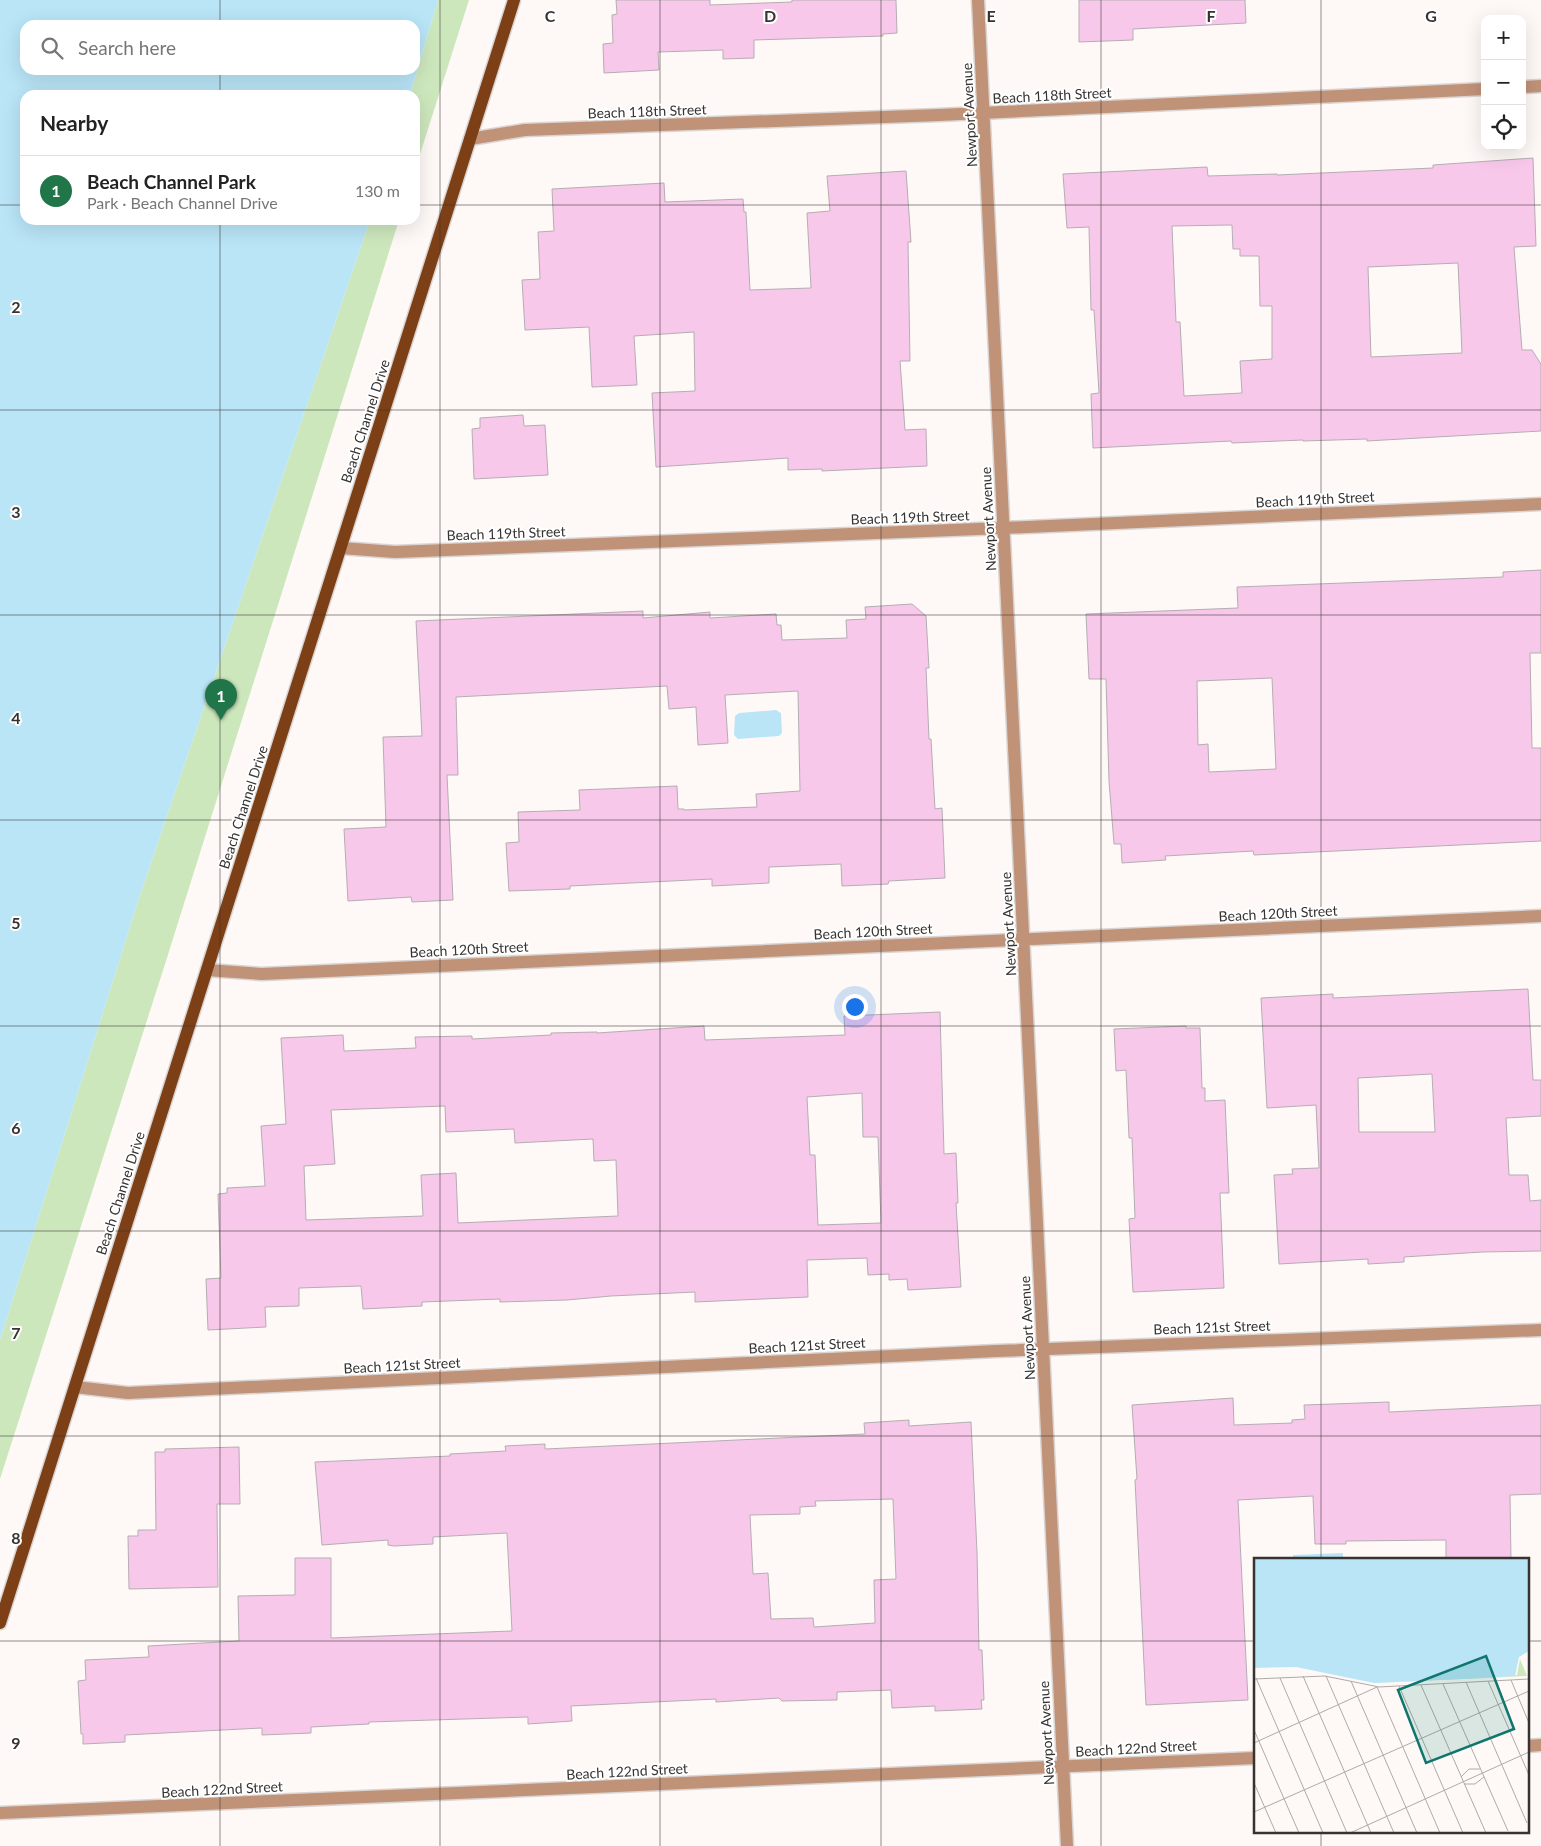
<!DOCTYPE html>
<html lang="en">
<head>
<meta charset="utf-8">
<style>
  :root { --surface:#fff; --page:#f2f2f2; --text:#222; --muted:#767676; --line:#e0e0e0; --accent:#207649 }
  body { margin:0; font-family:Lato,sans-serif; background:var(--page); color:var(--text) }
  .controls { position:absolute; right:15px; top:15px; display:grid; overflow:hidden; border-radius:10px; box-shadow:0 5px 20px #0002 }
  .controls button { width:45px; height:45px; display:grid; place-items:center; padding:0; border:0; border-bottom:1px solid var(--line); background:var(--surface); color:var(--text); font:25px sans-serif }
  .you { position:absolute; left:854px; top:1006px; width:18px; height:18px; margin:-12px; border:4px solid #fff; border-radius:50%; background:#1a73e8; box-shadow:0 0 0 8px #1a73e833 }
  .badge { display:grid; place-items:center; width:32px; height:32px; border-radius:50%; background:var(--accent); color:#fff; font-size:16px; font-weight:700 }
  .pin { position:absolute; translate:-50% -41px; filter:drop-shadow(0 1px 2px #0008) }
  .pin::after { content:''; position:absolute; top:26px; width:18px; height:15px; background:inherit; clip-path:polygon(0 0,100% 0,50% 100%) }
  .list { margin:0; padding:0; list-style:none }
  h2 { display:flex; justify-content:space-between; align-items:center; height:65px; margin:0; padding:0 20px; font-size:21px }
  h2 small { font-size:16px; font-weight:400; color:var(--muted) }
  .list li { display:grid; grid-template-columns:32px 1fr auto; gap:15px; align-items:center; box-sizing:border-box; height:70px; padding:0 20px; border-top:1px solid var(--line) }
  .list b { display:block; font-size:19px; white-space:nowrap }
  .list p { margin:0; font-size:16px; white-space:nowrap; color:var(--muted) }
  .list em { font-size:16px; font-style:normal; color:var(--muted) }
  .icon { flex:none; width:28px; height:28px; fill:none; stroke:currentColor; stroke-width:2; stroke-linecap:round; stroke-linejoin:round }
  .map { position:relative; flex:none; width:1541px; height:1846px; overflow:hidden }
  .search { position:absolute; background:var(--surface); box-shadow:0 5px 20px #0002; left:20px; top:20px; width:400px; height:55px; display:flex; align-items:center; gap:12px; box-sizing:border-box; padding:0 18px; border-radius:15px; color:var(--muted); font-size:19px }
  .panel { position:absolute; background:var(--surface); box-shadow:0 5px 20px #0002; left:20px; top:90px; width:400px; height:135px; border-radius:15px }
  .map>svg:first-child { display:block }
</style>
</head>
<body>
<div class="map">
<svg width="1541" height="1846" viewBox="0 0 1541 1846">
  <rect width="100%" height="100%" fill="#fef9f6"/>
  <path fill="#cde7bd" d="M438 0H469L415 170V95H410Z
    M370 220H399L166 961 0 1479V1340L138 901Z"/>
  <path fill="#b9e5f7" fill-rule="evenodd" d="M0 0H438L410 95H25V220H370L138 901 0 1340ZM25 25H415V70H25Z
    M776 710 781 713 782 733 779 736 738 739 734 735 735 716 739 713Z
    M1343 1553V1560H1293V1555Z"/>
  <path fill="#f8c8ea" stroke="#b5adb3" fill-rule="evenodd" d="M616 0H710V5L792 2V0H896L897 33 883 34V36L754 40V58L723 59V50L658 52 659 70 604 73 603 44 613 43 612 15 617 14Z
    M1079 0H1245L1246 23 1133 29V40L1079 42Z
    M1533 158 1536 246 1514 247 1522 350H1532L1541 364V431L1367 441V439L1303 441V440L1232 443 1231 441 1093 448 1091 394 1099 393 1094 310H1091L1089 227 1067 228 1063 174 1207 167 1208 176 1277 174V175L1433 168V165ZM1232 225 1233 249H1240V256H1259L1260 306H1272V359L1240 361 1242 393 1184 396 1180 322H1176L1172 226ZM1458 263 1462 353 1371 357 1368 267Z
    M906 171 911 242H908L910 361H900L905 430 926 429 927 466 822 471V469L788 470V458L656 467 652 393 695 391 694 332 634 336 637 385 592 387 589 327 525 330 522 280 540 279 538 232 554 231 552 189 664 183 665 202 743 199 744 212H746L750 290 811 288 807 213 830 211 827 176Z
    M523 415 524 426 545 425 548 475 474 479 472 429 480 428V418Z
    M1541 570V653H1530L1532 748H1541V841L1254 855 1253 851 1165 856 1166 860 1122 863 1121 844H1114L1109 781 1106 679H1089L1086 614 1238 608 1237 587 1503 577V572ZM1272 678 1276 769 1209 772 1208 744 1198 745 1197 681Z
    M912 604 926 616 929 668H926L929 739H931L935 809 942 808 945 878 889 881 888 884 842 886 841 864 769 867V883L712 886V879L570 886V889L509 891 506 843 519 842 518 812 580 810 579 790 677 786 678 809H684V810L757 807 756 794 800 791 798 691 725 695 728 743 698 745 696 707 669 709 667 686 456 697 458 775H447L453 900 412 902 411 897 348 901 344 829 386 827 383 737 422 736 416 621 643 611V618L710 612V618L776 614 777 625H781L782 640 847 638 846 620 866 619 865 607Z
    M1528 989 1533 1080H1541V1116L1506 1118 1509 1175H1528L1530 1201 1541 1200V1251L1482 1252 1404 1257V1262L1368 1264V1259L1279 1264 1274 1175 1293 1174 1292 1169 1319 1168 1316 1105 1267 1108 1261 998 1333 994V998ZM1432 1074 1435 1132H1359L1358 1078Z
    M940 1012 944 1154 956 1153 958 1203H956L961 1287 908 1290 907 1279 889 1280V1274L868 1275 867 1258 807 1260 808 1297 695 1302V1292L611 1296 567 1300 500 1302V1299L422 1302V1306L363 1309 361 1286 299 1288V1306L265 1307 266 1327 208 1330 206 1279 221 1278 218 1194 227 1193V1188L265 1186 261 1126 286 1124 281 1038 343 1035 344 1051 416 1048 415 1037 472 1036V1039L551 1035V1033L597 1032V1033L704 1026 705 1040 845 1035 844 1016ZM862 1093 863 1137H878L881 1223 818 1225 815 1155H810L807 1097ZM445 1106 446 1132 514 1129 515 1143 593 1139 594 1161 616 1160 618 1216 458 1223 456 1173 421 1175 423 1216 306 1220 304 1166 335 1164 331 1110Z
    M1186 1026V1028H1200L1202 1088H1205V1101L1225 1100 1229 1193H1220L1224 1288 1133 1292 1129 1219 1135 1218 1132 1138H1129L1126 1070 1116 1071 1114 1029Z
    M1233 1398 1234 1425 1292 1423V1420L1305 1419 1304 1405 1389 1402V1412L1541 1405V1494L1510 1495 1511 1560H1446V1540L1346 1541V1544H1315L1313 1496 1238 1500 1248 1700 1146 1705 1135 1480 1137 1479 1132 1405Z
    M909 1420V1426L971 1422 977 1552 979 1650H982L984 1700H981L982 1709 935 1711V1706L892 1708 891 1690 837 1692V1700L782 1701 779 1698 716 1702V1699L571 1706 572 1721 528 1724V1717L369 1722V1724L311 1727V1733L262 1735V1728L203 1731 125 1735V1742L83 1744V1734H81L78 1681 86 1680 85 1660 149 1657 148 1646 239 1641 238 1596 295 1595V1558H331V1638L512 1631 507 1533 433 1537V1544L394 1546 388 1545V1540L322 1545 315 1462 450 1456V1454L506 1451 505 1446 545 1444V1449L865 1434 864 1423ZM893 1499 896 1579 874 1580 875 1623 814 1627 813 1618 771 1619 768 1573 753 1574 750 1515 800 1514V1507L816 1506 815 1501Z
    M239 1447 240 1504H217L218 1587 129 1589 128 1536H138V1530H156L155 1452H165V1449Z"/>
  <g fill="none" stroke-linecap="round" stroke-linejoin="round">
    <defs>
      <path id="minor" d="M978 0 1067 1846
        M1522 87 1541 86
        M470 139 525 130 939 115 1485 89
        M341 548 395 552 1003 528 1541 504
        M207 970 262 974 1541 916
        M75 1387 128 1393 996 1351 1541 1330
        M1527 1746 1541 1745
        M0 1813 1255 1758"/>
      <path id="major" d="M0 1623 514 0"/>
    </defs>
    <use href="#minor" stroke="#dad5d3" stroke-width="15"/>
    <use href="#major" stroke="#dad5d3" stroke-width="15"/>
    <use href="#minor" stroke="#c09278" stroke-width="12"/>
    <use href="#major" stroke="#7d4016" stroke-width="12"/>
  </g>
  <path fill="none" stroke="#363331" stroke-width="1" stroke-opacity="0.55" d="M220 0V25M440 0V1846M660 0V1846M881 0V1846M1101 0V1846M1321 0V1560M220 70V95M0 205H25M415 205H1541M220 220V1846M0 410H1541M0 615H1541M0 820H1541M0 1026H1541M0 1231H1541M0 1436H1541M0 1641H1255M1527 1641H1541M1321 1832V1846"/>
  <g text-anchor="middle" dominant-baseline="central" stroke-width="4" stroke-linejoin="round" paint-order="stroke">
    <g font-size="14" fill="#363331" stroke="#fff">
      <text transform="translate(1052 95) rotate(-3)">Beach 118th Street</text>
      <text transform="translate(647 111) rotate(-2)">Beach 118th Street</text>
      <text transform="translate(969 115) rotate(-93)">Newport Avenue</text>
      <text transform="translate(365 421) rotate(-72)">Beach Channel Drive</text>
      <text transform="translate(1315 499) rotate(-3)">Beach 119th Street</text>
      <text transform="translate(910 517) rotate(-2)">Beach 119th Street</text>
      <text transform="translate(988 519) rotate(-93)">Newport Avenue</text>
      <text transform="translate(506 533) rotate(-2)">Beach 119th Street</text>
      <text transform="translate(243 807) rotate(-72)">Beach Channel Drive</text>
      <text transform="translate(1278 913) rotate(-3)">Beach 120th Street</text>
      <text transform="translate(1008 924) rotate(-93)">Newport Avenue</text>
      <text transform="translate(873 931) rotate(-3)">Beach 120th Street</text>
      <text transform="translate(469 949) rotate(-3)">Beach 120th Street</text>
      <text transform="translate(120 1193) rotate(-72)">Beach Channel Drive</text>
      <text transform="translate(1212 1327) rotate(-2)">Beach 121st Street</text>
      <text transform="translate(1027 1328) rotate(-93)">Newport Avenue</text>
      <text transform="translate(807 1345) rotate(-3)">Beach 121st Street</text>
      <text transform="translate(402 1365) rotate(-3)">Beach 121st Street</text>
      <text transform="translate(1046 1733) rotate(-93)">Newport Avenue</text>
      <text transform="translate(1136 1748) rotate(-3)">Beach 122nd Street</text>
      <text transform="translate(627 1771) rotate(-3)">Beach 122nd Street</text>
      <text transform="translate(222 1789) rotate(-3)">Beach 122nd Street</text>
    </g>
  </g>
  <g transform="translate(1254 1558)">
    <rect width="275" height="275" fill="#fef9f6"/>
    <path d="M266 101 273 118 120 125 263 117Z" fill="#cde7bd"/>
    <path d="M0 0H275V93L265 99 261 118 231 120 120 125 42 109 0 110Z" fill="#b9e5f7"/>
    <path fill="none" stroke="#b9e5f7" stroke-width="2.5" d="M0 57 8 54 275 61"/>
    <path fill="none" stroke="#aeaaa7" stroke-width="1" d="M49 118 117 275M72 118 140 275M2 120 69 275M26 120 93 275M0 121 71 118 125 129 275 121M257 122 275 165M97 123 163 275M234 123 275 217M212 124 273 265M189 126 254 273M167 127 232 275M145 128 209 275M0 172 45 275M0 185 123 129 186 275M207 219 215 211H226M0 225 22 275M210 226H221L230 219M0 254 275 133M96 275 275 194"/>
    <path fill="#0f766e" fill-opacity="0.15" stroke="#0f766e" stroke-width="2.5" d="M232 98 260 171 172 205 144 132Z"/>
    <rect width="275" height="275" fill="none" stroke="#363331" stroke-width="2.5"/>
  </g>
  <g font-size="16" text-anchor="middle" font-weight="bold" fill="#363331" stroke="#fff" stroke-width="4" stroke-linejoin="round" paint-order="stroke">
    <text x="550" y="22">C</text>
    <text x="770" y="22">D</text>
    <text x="991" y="22">E</text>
    <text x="1211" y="22">F</text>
    <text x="1431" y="22">G</text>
    <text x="16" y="313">2</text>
    <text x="16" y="518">3</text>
    <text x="16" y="724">4</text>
    <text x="16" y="929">5</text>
    <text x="16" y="1134">6</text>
    <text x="16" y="1339">7</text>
    <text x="16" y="1544">8</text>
    <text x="16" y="1749">9</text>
  </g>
</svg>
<div class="controls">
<button>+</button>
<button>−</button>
<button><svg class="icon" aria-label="locate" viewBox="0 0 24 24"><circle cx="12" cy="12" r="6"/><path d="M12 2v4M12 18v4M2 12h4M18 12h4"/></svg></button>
</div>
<div class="you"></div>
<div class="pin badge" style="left:221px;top:720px">1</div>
<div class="search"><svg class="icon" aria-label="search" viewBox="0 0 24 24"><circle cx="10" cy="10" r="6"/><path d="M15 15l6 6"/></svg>Search here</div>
<section class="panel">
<h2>Nearby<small></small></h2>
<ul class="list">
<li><span class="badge">1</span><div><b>Beach Channel Park</b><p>Park · Beach Channel Drive</p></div><em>130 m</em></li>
</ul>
</section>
</div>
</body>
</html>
